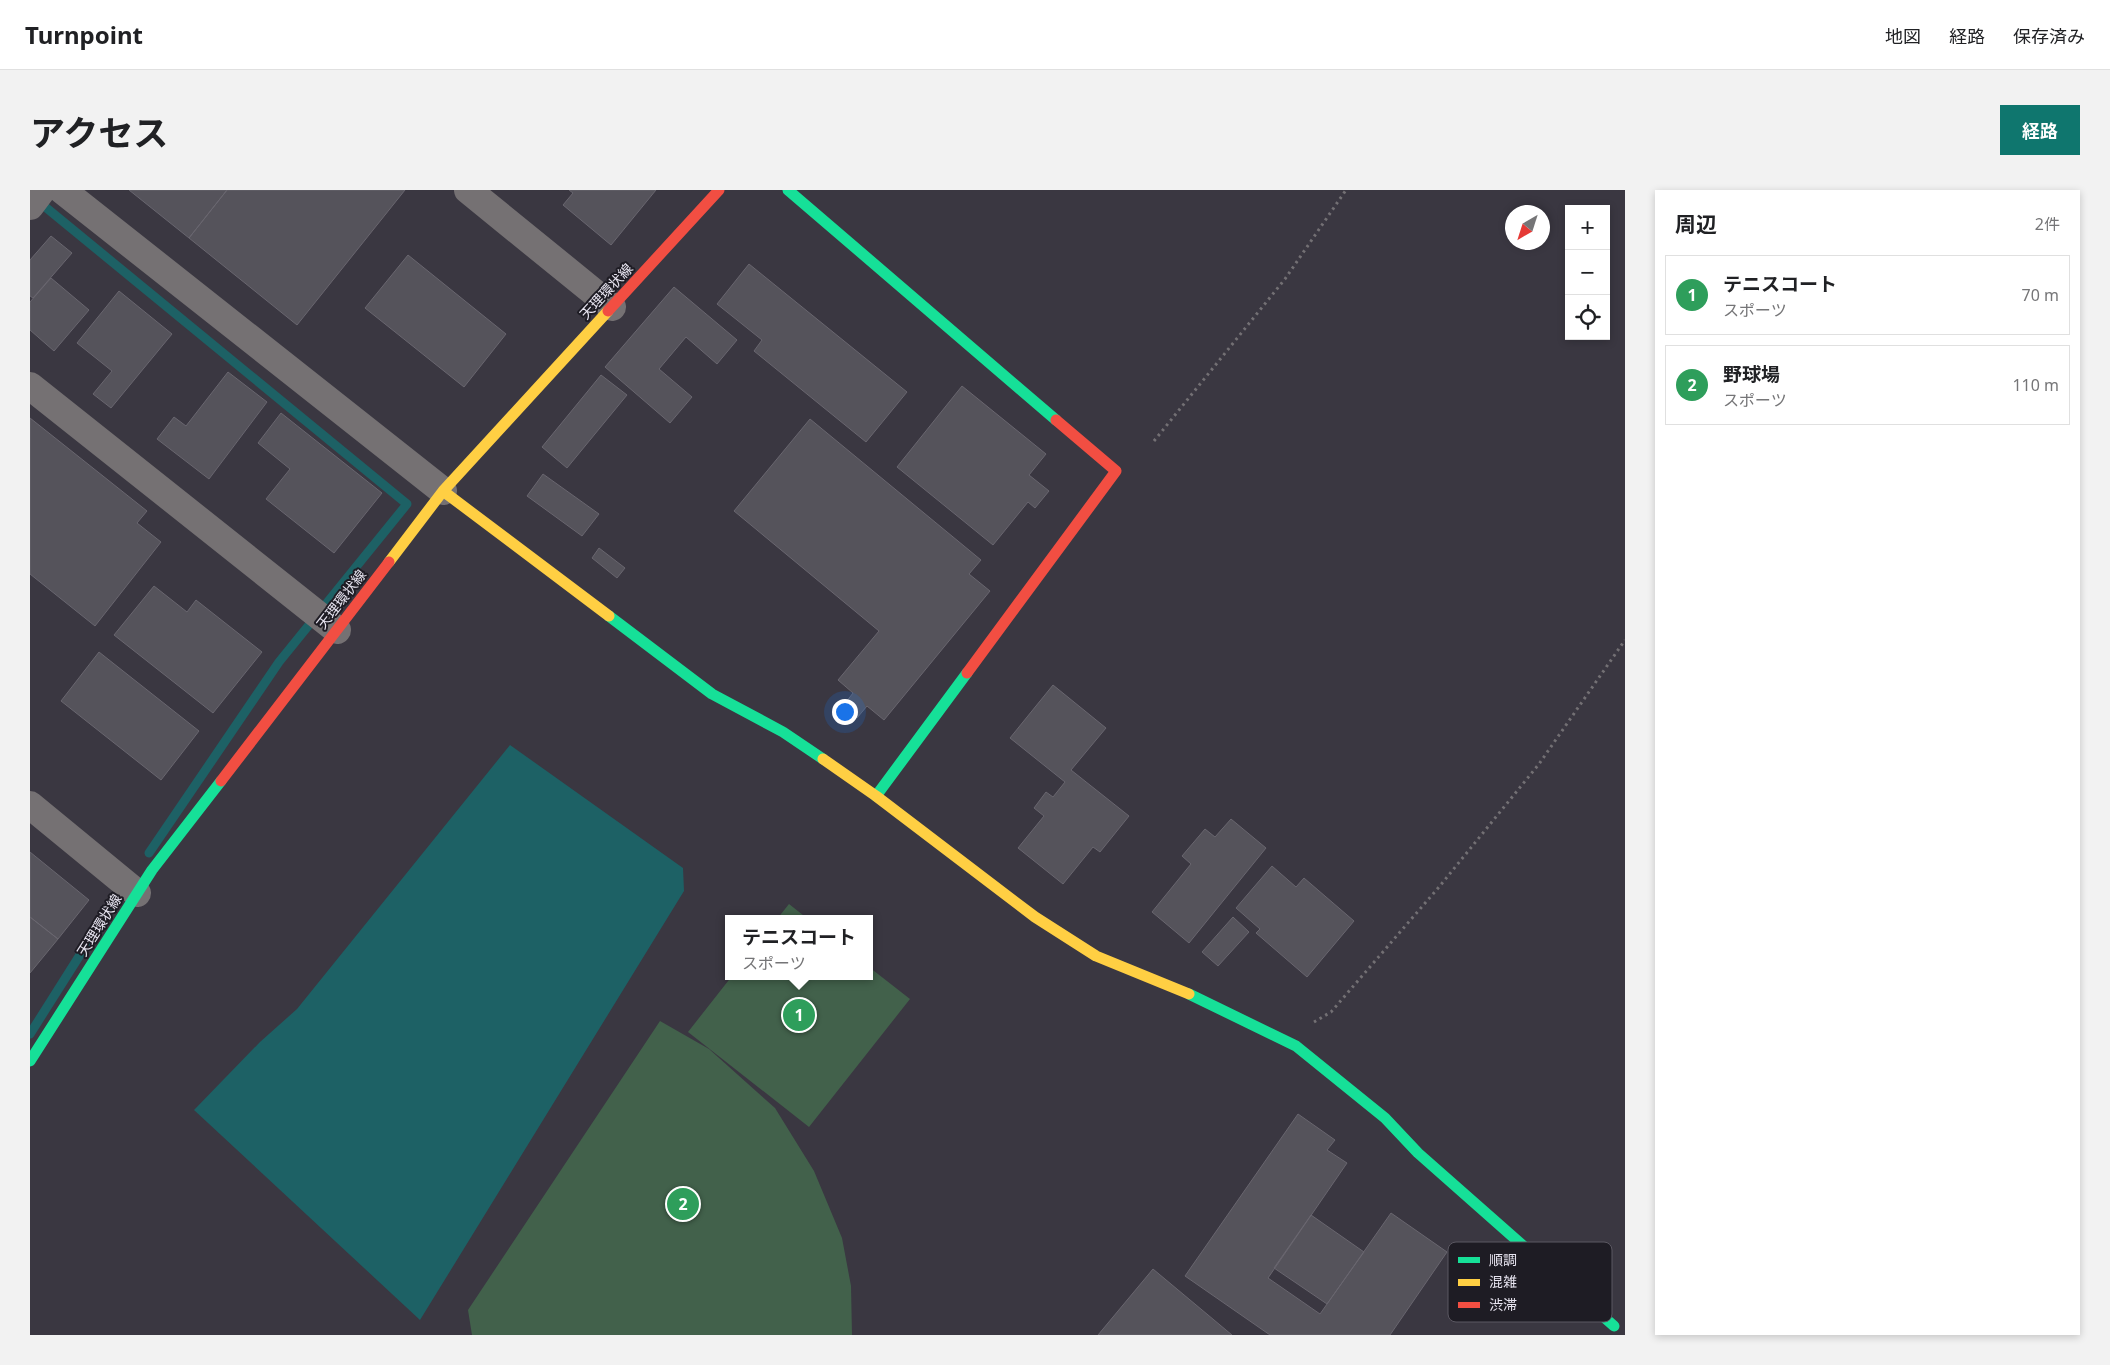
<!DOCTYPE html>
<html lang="ja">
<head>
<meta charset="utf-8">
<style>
  :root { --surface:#fff; --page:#f2f2f2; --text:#202124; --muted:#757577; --line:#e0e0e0; --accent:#0f766e }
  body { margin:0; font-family:"Noto Sans","Noto Sans JP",sans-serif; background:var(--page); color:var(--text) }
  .controls { position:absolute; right:15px; top:15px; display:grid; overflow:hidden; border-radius:0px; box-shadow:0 2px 8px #0003 }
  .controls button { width:45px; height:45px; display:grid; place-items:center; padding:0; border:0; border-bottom:1px solid var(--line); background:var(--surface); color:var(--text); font:25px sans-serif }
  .compass { position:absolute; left:1475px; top:15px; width:45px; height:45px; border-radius:50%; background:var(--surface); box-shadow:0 2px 8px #0003; rotate:219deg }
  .you { position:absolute; left:814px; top:521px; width:18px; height:18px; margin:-12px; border:4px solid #fff; border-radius:50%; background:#1a73e8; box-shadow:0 0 0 8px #1a73e833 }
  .badge { display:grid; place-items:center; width:32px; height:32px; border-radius:50%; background:var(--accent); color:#fff; font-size:16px; font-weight:700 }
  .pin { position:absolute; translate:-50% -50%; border:2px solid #fff; box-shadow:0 1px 5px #0006 }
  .popup { position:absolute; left:695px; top:725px; width:148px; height:65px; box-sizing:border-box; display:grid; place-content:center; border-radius:0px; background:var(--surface); filter:drop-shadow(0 1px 4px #0005); font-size:16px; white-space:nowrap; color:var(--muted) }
  .popup b { font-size:19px; color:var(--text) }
  .popup::after { content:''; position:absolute; left:50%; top:100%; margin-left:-10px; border:10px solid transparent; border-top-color:var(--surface) }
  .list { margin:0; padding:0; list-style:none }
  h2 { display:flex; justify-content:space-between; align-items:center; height:65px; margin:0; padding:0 20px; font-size:21px }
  h2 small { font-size:16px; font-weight:400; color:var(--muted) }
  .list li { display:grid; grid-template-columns:32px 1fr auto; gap:15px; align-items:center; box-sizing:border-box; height:80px; margin:0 10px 10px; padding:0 10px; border:1px solid var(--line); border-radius:0px }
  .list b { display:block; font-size:19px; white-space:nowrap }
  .list p { margin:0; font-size:16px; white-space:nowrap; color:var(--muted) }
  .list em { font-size:16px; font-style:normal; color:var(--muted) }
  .icon { flex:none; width:28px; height:28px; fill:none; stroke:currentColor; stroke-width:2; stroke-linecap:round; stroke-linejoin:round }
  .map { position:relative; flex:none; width:1595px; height:1145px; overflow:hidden; border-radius:0px }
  header { display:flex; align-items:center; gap:30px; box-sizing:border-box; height:70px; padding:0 25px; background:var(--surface); border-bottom:1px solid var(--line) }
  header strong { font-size:24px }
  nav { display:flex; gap:28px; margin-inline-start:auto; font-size:18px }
  .intro { display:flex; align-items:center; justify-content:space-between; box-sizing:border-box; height:120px; padding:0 30px }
  h1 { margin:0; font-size:35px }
  .button { padding:12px 22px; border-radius:0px; background:var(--accent); color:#fff; font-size:18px; font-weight:700 }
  main { display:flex; gap:30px; padding:0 30px }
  aside { flex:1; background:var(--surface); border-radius:0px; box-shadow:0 2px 8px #0003 }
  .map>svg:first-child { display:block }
</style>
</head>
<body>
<header>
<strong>Turnpoint</strong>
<nav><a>地図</a><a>経路</a><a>保存済み</a></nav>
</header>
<div class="intro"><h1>アクセス</h1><a class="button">経路</a></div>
<main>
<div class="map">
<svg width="1595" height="1145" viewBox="0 0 1595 1145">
  <rect width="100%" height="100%" fill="#3a3741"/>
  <path fill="#42614b" d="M759 714 778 729H747Z
    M839 777 880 809 779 937 658 842 702 786H839Z
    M630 831 679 859 745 918 784 981 812 1048 821 1096 822 1145H442L438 1120Z"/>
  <path fill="#1d6165" d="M480 555 653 678 654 701 390 1130 164 920 230 852 267 819Z"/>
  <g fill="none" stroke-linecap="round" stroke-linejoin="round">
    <path stroke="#1d6165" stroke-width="9" d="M8 11 377 314 249 472 119 663
      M0 844 55 757 95 698"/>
  </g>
  <path fill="#55535b" stroke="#69666f" d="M99 0H197L159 48Z
    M197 0H375L267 135 159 48Z
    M539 0H626L581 55 533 15 543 3Z
    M21 46 42 63 3 108 0 106V70Z
    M378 65 476 144 434 197 335 118Z
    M719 74 877 202 836 252 724 161 732 150 687 114Z
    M21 88 59 120 24 161 0 140V112Z
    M644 97 707 150 687 174 656 147 629 179 662 207 640 233 575 177Z
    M89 101 142 144 81 218 63 204 82 181 47 153Z
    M198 182 237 212 179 289 127 249 144 227 156 236Z
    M571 185 597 205 537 278 512 257Z
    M932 196 1016 264 999 285 1019 301 1005 318 998 312 963 355 867 277Z
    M251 223 352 303 304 363 236 309 260 279 228 253Z
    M0 228 117 321 107 333 131 352 65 436 0 384Z
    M780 229 951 370 939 384 960 401 854 530 837 516 827 528 813 516 823 503 808 490 849 441 704 321Z
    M513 284 569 324 552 346 497 306Z
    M569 358 595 378 587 388 562 368Z
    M124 396 157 422 166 410 232 462 183 523 84 445Z
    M69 462 169 541 131 590 31 511Z
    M1023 495 1076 538 1041 580 1099 626 1070 662 1063 657 1033 694 988 658 1014 626 1004 618 1016 602 1023 607 1035 592 980 548Z
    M1201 629 1236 658 1159 753 1122 722 1161 674 1152 666 1175 639 1185 647Z
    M0 662 59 710 28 749 0 727Z
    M1242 676 1266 697 1274 688 1324 731 1277 787 1226 743 1230 739 1206 718Z
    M0 727 28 749 0 783Z
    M1203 727 1219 742 1188 776 1172 762Z
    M1268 924 1305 950 1297 960 1317 973 1238 1088 1290 1124 1361 1023 1417 1062 1360 1145H1240L1155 1086Z
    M1281 1025 1334 1062 1297 1114 1244 1078Z
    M1123 1079 1202 1145H1068Z"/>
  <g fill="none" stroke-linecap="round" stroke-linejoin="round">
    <path stroke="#737074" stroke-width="3" stroke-dasharray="2.5 4" stroke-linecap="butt" d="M1124 251 1255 89 1316 0
      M1284 832 1301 822 1409 697 1509 574 1595 450"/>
    <path stroke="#757173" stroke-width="28" d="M32 0 413 301
      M438 0 582 117
      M0 16 12 0
      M0 196 307 440
      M0 615 107 703"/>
    <path stroke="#16e098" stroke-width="11" d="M758 0 1026 230
      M579 426 682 504 753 542 793 569
      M846 606 937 483
      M1159 804 1266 856 1355 928 1388 963 1584 1136
      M0 871 122 680 191 591"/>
    <path stroke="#ffcf43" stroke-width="11" d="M413 301 579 426
      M359 372 413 301 578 121
      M793 569 846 606 1005 727 1066 766 1159 804"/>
    <path stroke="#f24e42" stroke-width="11" d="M578 121 689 0
      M937 483 1086 281 1026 230
      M191 591 359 372"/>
  </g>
  <g text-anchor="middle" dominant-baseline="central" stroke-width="4" stroke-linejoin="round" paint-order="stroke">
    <g font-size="14" fill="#e8e5f1" stroke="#1e1c24">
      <text transform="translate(576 101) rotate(-47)">天理環状線</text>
      <text transform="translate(311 409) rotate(-52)">天理環状線</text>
      <text transform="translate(69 735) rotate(-58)">天理環状線</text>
    </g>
  </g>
  <rect x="1418" y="1052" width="164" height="80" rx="8" fill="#1e1c24" stroke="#5b5862" stroke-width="1"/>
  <rect x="1428" y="1067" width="22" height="6" fill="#16e098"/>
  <rect x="1428" y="1089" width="22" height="7" fill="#ffcf43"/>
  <rect x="1428" y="1112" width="22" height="6" fill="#f24e42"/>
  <g font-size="14" fill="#e8e5f1">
    <text x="1459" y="1075">順調</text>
    <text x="1459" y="1097">混雑</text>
    <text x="1459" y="1120">渋滞</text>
  </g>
</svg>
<div class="controls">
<button>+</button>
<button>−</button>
<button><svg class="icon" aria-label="locate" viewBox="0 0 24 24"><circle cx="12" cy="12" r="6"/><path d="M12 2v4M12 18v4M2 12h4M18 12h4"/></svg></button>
</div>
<svg class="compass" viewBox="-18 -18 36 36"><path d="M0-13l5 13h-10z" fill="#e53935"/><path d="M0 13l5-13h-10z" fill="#757577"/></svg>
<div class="you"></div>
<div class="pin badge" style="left:769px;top:825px;background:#2e9e5b">1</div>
<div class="popup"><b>テニスコート</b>スポーツ</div>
<div class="pin badge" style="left:653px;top:1014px;background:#2e9e5b">2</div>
</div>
<aside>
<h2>周辺<small>2件</small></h2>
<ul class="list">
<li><span class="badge" style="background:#2e9e5b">1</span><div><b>テニスコート</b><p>スポーツ</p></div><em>70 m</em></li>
<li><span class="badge" style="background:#2e9e5b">2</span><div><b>野球場</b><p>スポーツ</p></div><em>110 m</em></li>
</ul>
</aside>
</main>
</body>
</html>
